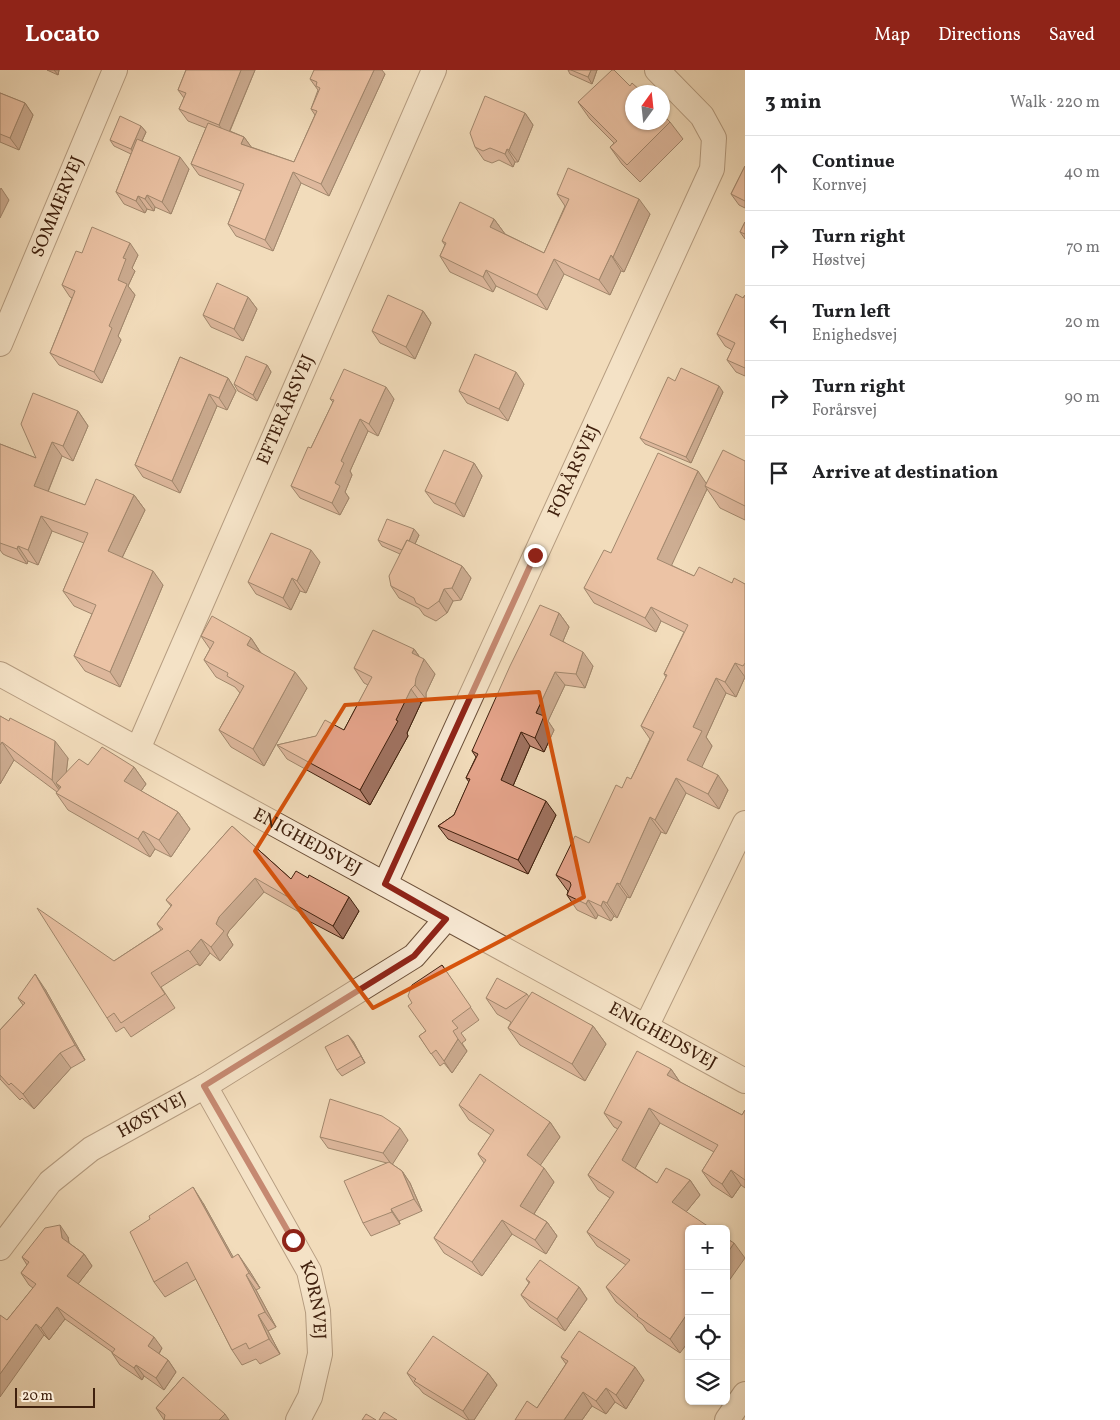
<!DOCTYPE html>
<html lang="en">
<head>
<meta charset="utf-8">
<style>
  :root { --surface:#fff; --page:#f2f2f2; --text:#202124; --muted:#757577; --line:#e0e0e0; --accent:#8f2418 }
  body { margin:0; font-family:Vollkorn,serif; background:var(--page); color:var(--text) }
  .controls { position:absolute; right:15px; bottom:15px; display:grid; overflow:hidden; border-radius:8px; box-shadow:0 1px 4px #0004 }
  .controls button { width:45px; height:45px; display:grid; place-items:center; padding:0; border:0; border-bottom:1px solid var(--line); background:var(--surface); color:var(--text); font:25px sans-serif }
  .compass { position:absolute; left:625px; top:15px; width:45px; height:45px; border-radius:50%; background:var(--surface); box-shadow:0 1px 4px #0004; rotate:15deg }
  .scale { position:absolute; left:15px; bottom:12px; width:80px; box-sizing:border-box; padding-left:5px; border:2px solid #40210e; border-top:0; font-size:14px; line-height:18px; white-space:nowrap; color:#40210e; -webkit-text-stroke:4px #f7e8d3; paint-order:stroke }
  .stop { position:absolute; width:15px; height:15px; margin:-11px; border:4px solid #8f2418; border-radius:50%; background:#fff }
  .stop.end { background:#8f2418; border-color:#fff; box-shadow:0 1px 5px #0008 }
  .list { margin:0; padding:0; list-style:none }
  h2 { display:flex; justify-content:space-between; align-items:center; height:65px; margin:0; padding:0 20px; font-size:21px }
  h2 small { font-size:16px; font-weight:400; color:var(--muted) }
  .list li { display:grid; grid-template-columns:32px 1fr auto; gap:15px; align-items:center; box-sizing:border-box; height:75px; padding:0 20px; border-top:1px solid var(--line) }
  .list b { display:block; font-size:19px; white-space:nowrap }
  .list p { margin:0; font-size:16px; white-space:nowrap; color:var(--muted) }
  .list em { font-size:16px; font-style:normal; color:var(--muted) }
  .icon { flex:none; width:28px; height:28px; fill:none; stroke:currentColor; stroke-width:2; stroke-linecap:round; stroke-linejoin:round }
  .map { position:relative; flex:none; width:745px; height:1350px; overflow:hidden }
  header { display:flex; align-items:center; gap:30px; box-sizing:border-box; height:70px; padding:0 25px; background:var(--accent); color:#fff }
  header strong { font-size:24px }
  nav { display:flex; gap:28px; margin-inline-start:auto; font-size:18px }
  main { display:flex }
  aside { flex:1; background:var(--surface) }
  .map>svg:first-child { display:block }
</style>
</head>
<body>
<header>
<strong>Locato</strong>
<nav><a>Map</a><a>Directions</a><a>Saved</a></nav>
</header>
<main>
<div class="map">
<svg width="745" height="1350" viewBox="0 0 745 1350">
  <rect width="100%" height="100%" fill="#f2dcbb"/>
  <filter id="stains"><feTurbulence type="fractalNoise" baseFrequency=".004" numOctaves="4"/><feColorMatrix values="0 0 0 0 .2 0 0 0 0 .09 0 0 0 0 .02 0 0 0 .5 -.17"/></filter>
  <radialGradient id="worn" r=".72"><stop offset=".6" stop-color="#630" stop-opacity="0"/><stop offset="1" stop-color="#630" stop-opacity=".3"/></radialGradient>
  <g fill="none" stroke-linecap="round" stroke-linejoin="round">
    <defs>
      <g id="minor">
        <path id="s1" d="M0 274 115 0"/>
        <path id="s2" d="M0 604 745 1011"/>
        <path id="s3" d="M138 679 434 0"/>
        <path id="s4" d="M385 814 712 99 714 68 702 46 657 0"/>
        <path d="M646 957 745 753"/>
        <path id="s5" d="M205 1016 309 1201 318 1241 320 1284 310 1327 298 1350"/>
        <path id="s6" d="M0 1178 50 1112 91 1079 205 1016 414 886 446 849"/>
        <path d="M727 1350 745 1324"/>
      </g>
    </defs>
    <use href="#minor" stroke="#6c5039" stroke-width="26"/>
    <use href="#minor" stroke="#f7e8d3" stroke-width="24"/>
  </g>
  <path fill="#c58d78" stroke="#40210e" d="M47 0H59L58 5Z
    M186 0H255L230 61 244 67 251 77 294 92 315 45 311 39 318 20 310 9 385 4 329 126 301 113 273 181 236 166 228 154 241 121 199 105 191 94 206 58 188 51 179 39 184 28 178 20Z
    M568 0H597L592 14 570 4Z
    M630 16 670 52 683 69 640 112 622 94 610 77 614 73 590 49 578 32Z
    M0 23 25 33 33 45 19 80 0 72Z
    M525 43 533 55 518 92H515L513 97 499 90 492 93 484 90 475 77Z
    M141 56 146 62 142 71 189 99 171 144 155 137 154 141 147 139 145 143 124 134 116 122 131 84 114 76 110 70Z
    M745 96V138L739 135 731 124Z
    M557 124 650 144 624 202 621 201 610 225 564 204 547 240 496 216 493 222 450 202 440 186 445 175 442 171 494 149 505 164 544 183 565 136Z
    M745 152V169L740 162Z
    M82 183 138 185 132 198 135 201 128 216 135 225 118 266 121 270 102 313 59 295 50 283 72 228 70 227 62 215Z
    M745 225V306L736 302 727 290 732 280 725 276 717 264 743 228Z
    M248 227 257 239 243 271 211 257 203 245Z
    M423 241 431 253 415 289 380 273 372 261Z
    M180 287 228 308 236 321 227 340 217 336 180 423 143 407 135 395Z
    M267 295 271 302 257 331 238 321 234 314Z
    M675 311 723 322 691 393 645 374 640 368Z
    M524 314 508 351 467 333 459 321Z
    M330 329H394L378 366 368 361 350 401 352 405 345 422 349 428 340 445 300 428 291 416 311 378 333 332Z
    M78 341 88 356 73 391 62 386 48 422 85 435 134 425 145 440 122 488 163 515 120 617 85 601 74 586 92 544 74 536 63 521 84 473 52 461 38 495 28 491 27 494 7 486 3 484 0 480V374L36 388Z
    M745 391V450L720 438 707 419 671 495 694 506 732 513 745 514V607L736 627 726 623 706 667 712 676 701 697 728 720 719 739 686 723 666 764 661 762 630 828 627 827 617 848 614 846 611 851 598 845 596 849 577 840 567 825 568 821 567 820 556 805 589 773 622 718 631 709 650 669 641 656 666 607 664 604 684 562 661 551 656 562 594 533 584 518 611 483 706 413Z
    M474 393 482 406 464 447 434 433 425 421Z
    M419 465 415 474 462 496 471 508 461 530 453 531 447 543 436 551 424 545 419 538 399 528 391 516 400 484 382 476 378 470Z
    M320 492 306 523 300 521 291 540 256 524 248 512Z
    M559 543 569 557 563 571 593 596 585 618 565 615 548 651 554 660 544 682 530 676 513 716 556 745 528 804 448 769 438 756 454 745 469 712 466 708 476 687 472 681Z
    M201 566 251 568 261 583 307 618 264 696 231 677 219 660 240 623 235 617 216 607 204 590 210 579Z
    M414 579 419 586 435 604 426 623V629L421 633 407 663 408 666 370 735 287 689 277 675 344 660 368 615 364 613 354 598Z
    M0 646 68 688 66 703 88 695 134 697 146 714 141 721 178 742 190 759 171 787 155 779 150 787 68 740 56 723 57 722 14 690 0 714Z
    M232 756 291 809 359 841 343 869 303 848 299 842 264 822 229 861 227 865 233 875 220 891 210 883 200 896 197 894 161 917 175 938 131 967 124 957 116 962 107 948 114 891 161 860 157 854 171 836 166 830Z
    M442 895 479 950 461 963 466 970 462 973 467 981 452 1003 444 993 440 996 419 966 426 961 412 933Z
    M45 919 85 990 71 998 34 1039 22 1028 20 1030 0 1009V960L23 935 18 928Z
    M527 924 529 927 593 956 606 974 585 1011 520 975 508 958 511 952 497 944 486 928Z
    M353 971 365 993 342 1006 337 1000Z
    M671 999 680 1012 742 1045 745 1040V1118L741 1115 732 1128 712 1115 702 1101 714 1082 660 1053 635 1098 657 1113 690 1110 700 1125 686 1142 680 1283 647 1261 643 1255 616 1232 606 1217 626 1195 597 1176 587 1162 610 1128 598 1120 588 1105 618 1059 614 1057 604 1043Z
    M459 1035 550 1052 560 1067 540 1095 554 1112 534 1144 547 1152 557 1166 546 1184 512 1164 482 1206 444 1183 434 1168 484 1093 478 1084 491 1065 469 1050Z
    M320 1067 408 1070 392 1094 402 1101 410 1113 422 1141 399 1151 400 1154 371 1166 363 1153 387 1093 328 1078Z
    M203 1133 233 1187 249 1200 260 1218 256 1220 276 1257 268 1261 280 1284 260 1294 256 1289 242 1295 232 1280 196 1209 165 1227 154 1212Z
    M68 1167 69 1173 84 1184 92 1196 78 1214 162 1278 159 1284 168 1290 176 1302 164 1320 144 1306 142 1310 120 1295 112 1283V1282L65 1249 49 1270 44 1265 7 1250 33 1218 29 1215 21 1203 27 1195 22 1187Z
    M526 1209 579 1217 587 1229 565 1261 530 1237 521 1225 529 1213Z
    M561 1287 644 1310 626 1339 615 1332 606 1344 592 1336 582 1350H515L537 1338 566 1294Z
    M407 1303H488L497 1315 474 1350H467L423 1323 419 1318 415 1315Z
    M183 1307 164 1350 156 1338Z"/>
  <path fill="#a07361" stroke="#40210e" d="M54 0H59L58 5Z
    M241 0H255L227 67 219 55Z
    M374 0H382L385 4 329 126 321 114Z
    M591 0H597L592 14 588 7Z
    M25 33 33 45 19 80 10 68Z
    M525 43 533 55 518 92 509 80Z
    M141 56 146 62 135 86 131 79Z
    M244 67 252 78 241 74Z
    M507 79 515 92 513 97 505 84Z
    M180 87 189 99 171 144 162 132Z
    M293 102 301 113 273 181 265 170Z
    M1 118 9 130 0 148V120Z
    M147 125 155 137 154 141 145 129Z
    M138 126 147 139 145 143 136 131Z
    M639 129 650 144 624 202 613 187Z
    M494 149 505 164 501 172 490 157Z
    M130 173 138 185 132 198 135 201 128 216 135 225 118 266 121 270 102 313 94 302 109 256 118 210 123 188Z
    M611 185 621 201 610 225 599 210Z
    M554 189 564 204 547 240 537 225Z
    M486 200 496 216 493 222 483 207Z
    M248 227 257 239 243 271 234 259Z
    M423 241 431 253 415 289 406 277Z
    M267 295 271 302 257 331 253 325Z
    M516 302 524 314 508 351 499 339Z
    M228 308 236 321 227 340 219 328Z
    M719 316 723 322 691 393 686 387Z
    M386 317 394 329 378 366 369 354Z
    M209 324 217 336 180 423 172 411Z
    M78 341 88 356 73 391 63 376Z
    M360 349 368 361 350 401 352 405 345 422 349 428 340 445 332 433 335 413 341 391Z
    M52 372 62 386 44 431 34 416Z
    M474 393 482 406 464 447 455 434Z
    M698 401 708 416H705L707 419 668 503 657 489Z
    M134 425 145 440 118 496 108 481Z
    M41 446 52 461 38 495 28 480Z
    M414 459 419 465 409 487 405 481Z
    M18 476 28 491 27 494 17 479Z
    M311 480 320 492 306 523 297 511Z
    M462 496 471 508 461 530 452 518Z
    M153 501 163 515 120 617 110 602Z
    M292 508 300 521 291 540 283 528Z
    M444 519 453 531 447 543 439 531Z
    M651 537 661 551 656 562 645 548Z
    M559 543 569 557 560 578 550 565Z
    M251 568 262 585 247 575Z
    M414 579 423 592 424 589 435 604 426 623V629L415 615 412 583Z
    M583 582 593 596 585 618 576 604Z
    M735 593 745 607 736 627 725 612Z
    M295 602 307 618 264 696 253 679Z
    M555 602 565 615 548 651 554 660 544 682 535 668 536 643Z
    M716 608 726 623 706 667 712 676 698 705 687 690 693 657Z
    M411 619 421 633 407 663 408 666 370 735 360 720Z
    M521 662 530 676 510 723 501 710Z
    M55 671 68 688 64 722 61 717 56 713 64 724V727L52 710Z
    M2 672 14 690 0 714V675Z
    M134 697 146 714 136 728 124 711Z
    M718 705 728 720 719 739 708 724Z
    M676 708 686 723 666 764 655 750Z
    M546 731 556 745 528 804 518 790Z
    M178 742 190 759 171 787 159 770Z
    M650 747 661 762 630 828 620 814Z
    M143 761 155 779 150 787 138 769Z
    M255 808 264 822 229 861 227 865 233 875 220 891 211 877 216 854 219 847Z
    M617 813 627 827 617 848 607 833Z
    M349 827 359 841 343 869 333 856Z
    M588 830 598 845 596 849 586 834Z
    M603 831 614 846 611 851 601 836Z
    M201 869 210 883 200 896 190 882Z
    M35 904 45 919 85 990 75 975Z
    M593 956 606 974 585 1011 572 994Z
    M348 965 353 971 365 993 361 986Z
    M458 969 467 981 452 1003 444 991Z
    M60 983 71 998 34 1039 23 1024Z
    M671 999 681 1014 667 1005Z
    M649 1038 660 1053 632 1104 622 1090Z
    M550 1052 560 1067 537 1100 527 1085Z
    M400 1058 408 1070 392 1095 383 1083Z
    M544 1098 554 1112 530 1150 520 1136Z
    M731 1100 741 1115 732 1128 722 1114Z
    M402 1101 410 1113 422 1141 414 1129Z
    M690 1110 700 1125 682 1147 672 1132Z
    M193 1117 203 1133 242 1203 232 1188Z
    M391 1139 399 1151 400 1154 392 1142Z
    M502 1150 512 1164 482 1206 472 1192Z
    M547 1152 557 1166 546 1184 535 1170Z
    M60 1155 68 1167 70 1180 62 1168Z
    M734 1173 745 1188 726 1215V1185Z
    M84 1184 92 1196 75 1218 67 1206Z
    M238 1184 249 1200 260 1218 249 1203Z
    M246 1205 256 1220 276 1257 265 1242Z
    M579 1217 587 1229 565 1261 557 1249Z
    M57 1237 65 1249 49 1270 41 1258Z
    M689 1241V1271L680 1283 670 1269Z
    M258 1245 268 1261 280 1284 269 1269Z
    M36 1254 44 1265 0 1327V1304Z
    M154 1267 162 1278 156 1288 148 1276Z
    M168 1290 176 1302 164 1320 156 1308Z
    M136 1295 144 1306 142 1310 134 1298Z
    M635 1297 644 1310 626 1339 616 1325Z
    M488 1303 497 1315 474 1350H469L463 1341Z
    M606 1318 615 1332 606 1344 596 1331Z
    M583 1322 592 1336 582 1350H564Z
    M225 1344 229 1350H219Z"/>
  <path fill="#e5a48b" stroke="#40210e" d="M186 0H241L219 55 179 39 186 23 178 20Z
    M314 0H374L321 114 293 102 265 170 228 154 244 114 191 94 208 53 244 67 241 74 294 92 317 41 311 39 320 18 316 16 317 12 310 9Z
    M571 0H591L588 7Z
    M612 0H614L630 16 632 13 642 22H632V52H662V44L670 52 627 95 610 77 617 71 578 32Z
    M0 23 25 33 10 68 0 64Z
    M485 26 525 43 509 80 507 79 505 84 490 78 483 81 475 77 470 63Z
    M120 46 141 56 131 79 110 70Z
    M137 69 180 87 162 132 147 125 145 129 138 126 136 131 116 122Z
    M745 96V131L731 124Z
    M568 98 639 129 613 187 611 185 599 210 554 189 537 225 486 200 483 207 440 186 446 173 442 171 460 132 494 149 490 157 544 183 569 129 557 124Z
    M745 152V164L740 162Z
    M92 157 130 173 123 188 126 189 118 210 127 214 109 256 112 258 94 302 50 283 75 221 62 215 76 181 82 183Z
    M217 213 248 227 234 259 203 245Z
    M736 224 743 228 745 225V298L727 290 735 273 717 264Z
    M388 225 423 241 406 277 372 261Z
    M475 284 516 302 499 339 459 321Z
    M246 286 267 295 253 325 234 314Z
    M180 287 228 308 219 328 209 324 172 411 135 395Z
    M681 298 719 316 686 387 640 368 668 307 675 311Z
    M344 299 386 317 369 354 360 349 341 391 344 393 335 413 340 416 332 433 291 416 308 377 311 378 334 330 330 329Z
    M33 323 78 341 63 376 52 372 34 416 85 435 96 409 134 425 108 481 153 501 110 602 74 586 96 535 63 521 88 463 41 446 28 480 18 476 17 479 0 473V374L36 388 21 354Z
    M444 380 474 393 455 434 425 421Z
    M723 380 745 391V436L705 416Z
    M658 383 698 401 657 489 694 506 699 497 732 513 734 508 745 514V593L743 596 735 593 725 612 716 608 693 657 702 661 687 690 718 705 708 724 676 708 655 750 650 747 620 814 617 813 607 833 603 831 601 836 588 830 586 834 567 825 571 815 570 812 556 805 575 766 589 773 616 715 622 718 627 707 631 709 654 662 641 656 667 605 664 604 688 555 651 537 645 548 584 518 604 480 611 483Z
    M387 449 414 459 409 471 407 470 402 480 378 470Z
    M271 463 311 480 297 511 292 508 283 528 248 512Z
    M407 470 462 496 452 518 444 519 439 531 428 539 416 533 414 528 391 516 389 506Z
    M540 535 559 543 550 565 583 582 576 604 555 602 536 643 544 646 535 668 521 662 501 710 546 731 518 790 438 756 454 745 470 709 466 708 478 684 472 681 510 596Z
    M212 546 251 568 247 575 295 602 253 679 219 660 244 616 227 606 228 603 204 590 214 572 201 566Z
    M373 560 414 579 412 583 424 589 416 608 415 615 411 619 396 650 398 651 360 720 277 675 316 666 325 650 344 660 372 607 354 598Z
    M0 646 9 651 10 648 55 671 52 710 2 672 0 675Z
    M102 677 134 697 124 711 178 742 159 770 143 761 138 769 56 723 61 717 56 713 79 689 88 695Z
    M232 756 291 809 296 801 308 808 309 805 349 827 333 856 294 834 295 831 255 808 219 847 216 854 224 861 211 877 201 869 190 882 188 880 151 903 165 924 121 953 114 943 107 948 37 838 114 891 163 859 157 854 172 835 166 830Z
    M442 895 471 937 452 951 458 958 453 961 458 969 444 991 436 980 431 984 419 966 426 961 408 936 412 933 408 926 412 915Z
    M35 904 75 975 60 983 23 1024 11 1013 9 1015 0 1005V960L25 933 18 928Z
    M497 908 527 924 506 939 486 928Z
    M532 922 593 956 572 994 508 958Z
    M348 965 361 986 337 1000 325 977Z
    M637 981 671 999 667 1005 742 1045 745 1040V1110L731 1100 722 1114 702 1101 718 1075 649 1038 622 1090 657 1113 666 1098 690 1110 672 1132 712 1159H689V1241L670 1269 637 1246 638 1245 606 1217 630 1190 587 1162 614 1122 588 1105 622 1052 604 1043Z
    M480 1004 550 1052 527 1085 544 1098 520 1136 547 1152 535 1170 502 1150 472 1192 434 1168 486 1090 478 1084 494 1060 459 1035Z
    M330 1029 382 1046 400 1058 383 1083 320 1067Z
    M389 1092 402 1101 414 1129 391 1139 392 1142 363 1153 344 1111Z
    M193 1117 232 1188 238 1184 249 1203 246 1205 265 1242 258 1245 269 1269 249 1279 246 1273 232 1280 187 1192 154 1212 130 1162 150 1149 149 1146Z
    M60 1155 62 1168 84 1184 67 1206 154 1267 148 1276 168 1290 156 1308 136 1295 134 1298 112 1283 115 1279 57 1237 41 1258 36 1254 0 1304V1245L7 1250 36 1214 21 1203 29 1192 22 1187 45 1158Z
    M726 1168 734 1173 726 1185Z
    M540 1190 579 1217 557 1249 521 1225 530 1212 526 1209Z
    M579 1261 635 1297 616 1325 606 1318 596 1331 583 1322 564 1350H515L527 1331 537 1338 568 1291 561 1287Z
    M433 1266 488 1303 463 1341 414 1311 416 1309 407 1303Z
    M183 1307 225 1344 219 1350H164L165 1345 156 1338Z
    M384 1342 397 1350H379Z
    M366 1344 376 1350H362Z"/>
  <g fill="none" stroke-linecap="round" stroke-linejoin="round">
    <path stroke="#8f2418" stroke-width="6" d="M293 1170 204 1016 414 886 446 849 385 814 535 485"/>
  </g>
  <path d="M0 0H745V1350H0ZM539 622 584 827 373 938 255 781 345 635Z" fill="#f2dcbb" fill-opacity=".55" fill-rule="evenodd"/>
  <path fill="none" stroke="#d7530c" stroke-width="4" stroke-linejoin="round" d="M539 622 584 827 373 938 255 781 345 635Z"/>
  <g text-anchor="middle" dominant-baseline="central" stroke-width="4" stroke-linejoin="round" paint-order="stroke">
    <g font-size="18" fill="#40210e" stroke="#f7e8d3">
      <text stroke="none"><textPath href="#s1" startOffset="149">SOMMERVEJ</textPath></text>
      <text stroke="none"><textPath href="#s3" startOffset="370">EFTERÅRSVEJ</textPath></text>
      <text stroke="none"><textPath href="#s4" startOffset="454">FORÅRSVEJ</textPath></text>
      <text stroke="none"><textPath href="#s2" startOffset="350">ENIGHEDSVEJ</textPath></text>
      <text stroke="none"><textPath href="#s2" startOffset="755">ENIGHEDSVEJ</textPath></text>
      <text stroke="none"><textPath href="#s6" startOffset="205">HØSTVEJ</textPath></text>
      <text stroke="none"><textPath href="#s5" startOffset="242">KORNVEJ</textPath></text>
    </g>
  </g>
  <rect width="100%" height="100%" filter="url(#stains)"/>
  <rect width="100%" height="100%" fill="url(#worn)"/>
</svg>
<div class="controls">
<button>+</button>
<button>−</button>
<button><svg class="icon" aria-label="locate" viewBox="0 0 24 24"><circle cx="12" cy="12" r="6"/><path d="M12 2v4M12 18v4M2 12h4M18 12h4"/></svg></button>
<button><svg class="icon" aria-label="layers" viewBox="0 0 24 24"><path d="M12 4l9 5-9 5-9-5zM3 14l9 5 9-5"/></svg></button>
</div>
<svg class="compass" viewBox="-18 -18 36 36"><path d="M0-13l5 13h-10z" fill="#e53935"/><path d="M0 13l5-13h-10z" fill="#757577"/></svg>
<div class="scale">20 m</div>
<div class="stop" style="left:293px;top:1170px"></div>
<div class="stop end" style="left:535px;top:485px"></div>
</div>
<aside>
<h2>3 min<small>Walk · 220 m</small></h2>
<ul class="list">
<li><svg class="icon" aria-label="ahead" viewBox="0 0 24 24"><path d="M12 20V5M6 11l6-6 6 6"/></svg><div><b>Continue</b><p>Kornvej</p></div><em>40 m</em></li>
<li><svg class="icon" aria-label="right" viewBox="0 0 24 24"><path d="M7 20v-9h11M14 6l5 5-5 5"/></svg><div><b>Turn right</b><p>Høstvej</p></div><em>70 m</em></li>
<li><svg class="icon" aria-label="left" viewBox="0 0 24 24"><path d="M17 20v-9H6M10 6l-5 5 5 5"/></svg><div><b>Turn left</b><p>Enighedsvej</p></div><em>20 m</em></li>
<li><svg class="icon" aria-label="right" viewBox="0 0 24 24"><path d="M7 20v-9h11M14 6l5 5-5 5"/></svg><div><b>Turn right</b><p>Forårsvej</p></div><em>90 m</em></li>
<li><svg class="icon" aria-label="arrive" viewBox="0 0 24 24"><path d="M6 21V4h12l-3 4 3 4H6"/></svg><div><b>Arrive at destination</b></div></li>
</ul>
</aside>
</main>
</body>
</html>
